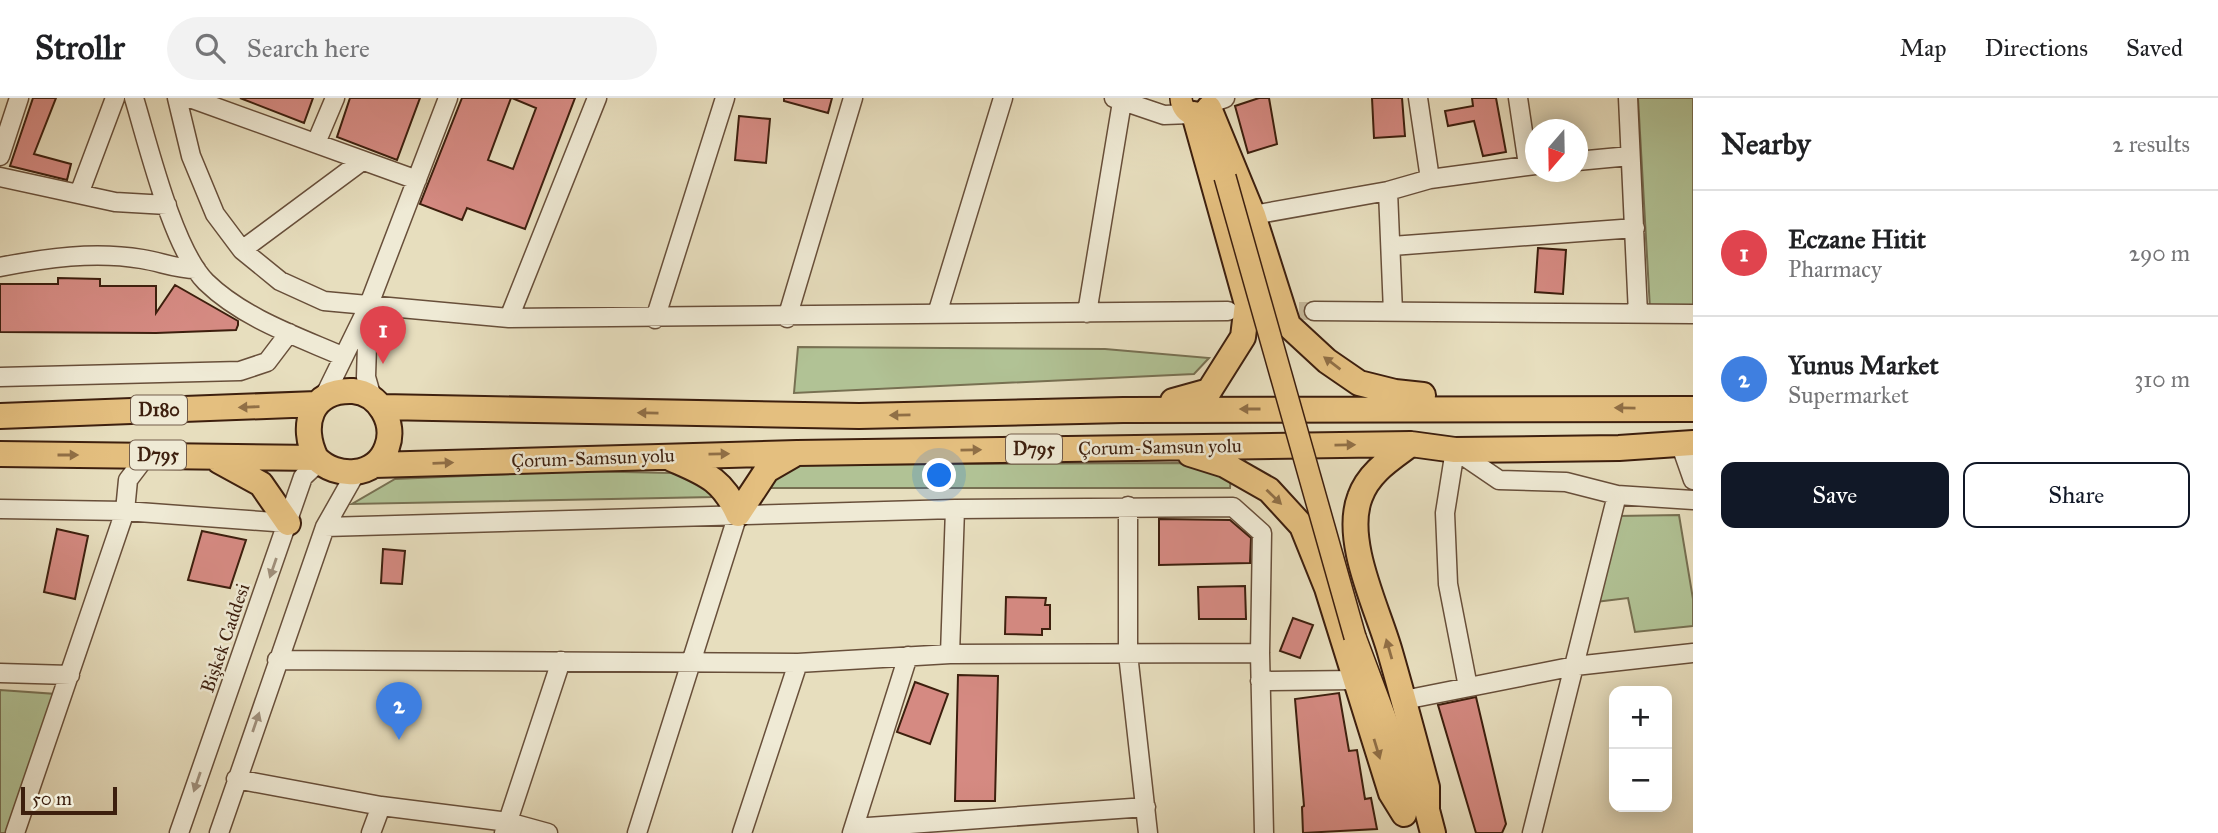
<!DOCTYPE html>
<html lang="en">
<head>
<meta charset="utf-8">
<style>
  :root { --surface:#fff; --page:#f2f2f2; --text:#202124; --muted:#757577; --line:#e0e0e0; --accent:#111827 }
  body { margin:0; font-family:"IM FELL Great Primer",serif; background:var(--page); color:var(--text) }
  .controls { position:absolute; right:21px; bottom:21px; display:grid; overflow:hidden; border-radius:14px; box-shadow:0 4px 18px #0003 }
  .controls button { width:63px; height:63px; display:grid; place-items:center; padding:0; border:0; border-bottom:2px solid var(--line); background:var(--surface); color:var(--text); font:35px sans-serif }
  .compass { position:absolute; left:1525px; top:21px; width:63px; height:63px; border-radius:50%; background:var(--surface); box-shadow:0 4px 18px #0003; rotate:200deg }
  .scale { position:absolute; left:21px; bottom:18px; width:96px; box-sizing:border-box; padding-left:7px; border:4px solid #3d1f0e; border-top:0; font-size:19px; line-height:24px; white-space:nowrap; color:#3d1f0e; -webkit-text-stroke:5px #efead5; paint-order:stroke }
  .you { position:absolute; left:940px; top:378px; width:24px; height:24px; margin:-18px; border:5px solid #fff; border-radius:50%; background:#1a73e8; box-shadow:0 0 0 10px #1a73e833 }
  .badge { display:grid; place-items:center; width:46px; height:46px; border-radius:50%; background:var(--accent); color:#fff; font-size:23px; font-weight:700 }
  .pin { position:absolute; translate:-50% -58px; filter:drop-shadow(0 2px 4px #0008) }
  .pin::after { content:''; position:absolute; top:37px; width:24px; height:21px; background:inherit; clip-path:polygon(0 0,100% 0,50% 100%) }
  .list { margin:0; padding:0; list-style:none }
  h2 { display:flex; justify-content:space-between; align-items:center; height:91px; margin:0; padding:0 28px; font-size:30px }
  h2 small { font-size:23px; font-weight:400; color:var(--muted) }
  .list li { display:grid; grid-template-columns:46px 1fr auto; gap:21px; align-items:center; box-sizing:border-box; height:126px; padding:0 28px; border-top:2px solid var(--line) }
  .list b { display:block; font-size:26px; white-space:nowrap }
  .list p { margin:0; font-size:23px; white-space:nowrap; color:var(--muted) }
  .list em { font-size:23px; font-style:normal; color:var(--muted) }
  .actions { display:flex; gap:14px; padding:21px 28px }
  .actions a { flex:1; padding:16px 0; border:2px solid var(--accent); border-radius:14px; text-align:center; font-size:24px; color:var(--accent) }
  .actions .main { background:var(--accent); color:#fff }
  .icon { flex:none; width:38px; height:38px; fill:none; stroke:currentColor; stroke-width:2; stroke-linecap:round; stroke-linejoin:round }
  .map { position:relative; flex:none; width:1693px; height:735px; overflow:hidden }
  header { display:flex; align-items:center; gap:42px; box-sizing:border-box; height:98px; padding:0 35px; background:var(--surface); border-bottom:2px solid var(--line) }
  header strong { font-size:33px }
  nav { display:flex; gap:38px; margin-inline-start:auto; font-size:24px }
  .search { width:490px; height:63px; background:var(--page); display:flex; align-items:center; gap:18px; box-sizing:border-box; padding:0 24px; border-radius:38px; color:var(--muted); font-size:26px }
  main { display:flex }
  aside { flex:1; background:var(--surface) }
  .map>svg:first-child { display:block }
</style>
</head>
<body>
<header>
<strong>Strollr</strong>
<div class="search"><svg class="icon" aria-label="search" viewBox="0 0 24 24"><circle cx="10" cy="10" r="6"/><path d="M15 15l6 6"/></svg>Search here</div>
<nav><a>Map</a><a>Directions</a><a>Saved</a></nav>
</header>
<main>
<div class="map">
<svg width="1693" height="735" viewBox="0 0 1693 735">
  <rect width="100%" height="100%" fill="#e7debe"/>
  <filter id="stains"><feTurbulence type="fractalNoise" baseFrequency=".00286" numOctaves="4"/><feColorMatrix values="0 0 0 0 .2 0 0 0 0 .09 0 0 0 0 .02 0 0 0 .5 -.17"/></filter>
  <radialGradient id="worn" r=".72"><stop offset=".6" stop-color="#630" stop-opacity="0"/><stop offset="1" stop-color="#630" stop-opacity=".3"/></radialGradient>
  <path fill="#b1c295" stroke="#777052" stroke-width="2" d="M1638 0H1693V210L1650 211Z
    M798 249 1105 251 1209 260 1194 276 794 295Z
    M1179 365 1231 378 1230 390H771L767 382 789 367Z
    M577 373 671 375 710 382 714 399 352 406 395 381Z
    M1679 417 1693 501V528L1635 534 1628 500 1595 504 1618 418Z
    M0 592 56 596 9 735H0Z"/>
  <path fill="#d58a82" stroke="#3d1f0e" stroke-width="2" d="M33 0H56L34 56 71 66 67 82 10 68Z
    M240 0H313L304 25Z
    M350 0H420L397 62 337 39Z
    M462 0H511L488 62 513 71 536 10 512 0H575L525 131 467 110 462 122 420 106Z
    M784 0H832L828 15 784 3Z
    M1259 0H1269L1277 46 1248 55 1235 8Z
    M1372 0H1402L1405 38 1374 40Z
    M1472 0H1496L1506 54 1483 58 1474 23 1448 28 1445 13 1473 8Z
    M739 18 770 21 766 65 735 62Z
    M1538 150 1566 152 1563 196 1535 194Z
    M58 180 100 181V188H156V215L175 187 238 223V227L236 232 156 235 0 234V186H58Z
    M1159 421 1230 422 1251 440 1250 465 1159 467Z
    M57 431 88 438 75 501 44 494Z
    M202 433 246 442 230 490 188 482Z
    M383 451 405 453 402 486 381 485Z
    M1245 488 1246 521H1199L1198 489Z
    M1006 499 1046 500 1045 507H1050V531H1042V537L1005 536Z
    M1293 520 1313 527 1300 560 1280 553Z
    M958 577 998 578 995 703H955Z
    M915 584 948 596 930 646 897 634Z
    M1339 595 1349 653 1357 652 1365 701 1371 700 1377 731 1303 735 1302 709 1304 708 1295 601Z
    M1476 599 1506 726 1502 735H1476L1438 607Z"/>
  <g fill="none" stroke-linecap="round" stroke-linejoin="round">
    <path stroke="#c5b89b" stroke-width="18" stroke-dasharray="18 9" stroke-linecap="butt" d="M1272 213H1314"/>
    <defs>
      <path id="minor" d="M134 0C148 46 173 151 206 184 243 220 296 238 342 258
        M177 0 191 58 215 116 242 152 280 183 324 203 509 220 1228 213
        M190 0 417 82
        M1114 0 1164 17 1191 16
        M1418 0 1430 81
        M1518 0 1528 67
        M1628 0 1638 216
        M1211 5 1225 0
        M316 45 335 0
        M0 58 19 0
        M1577 63 1630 58
        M0 79 115 104 167 107
        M1388 93 1393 214
        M79 96 115 0
        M1253 117 1388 93 1430 81 1535 67
        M1392 148 1635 130
        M242 152 362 63
        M0 169C46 160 94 153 142 161 161 164 176 171 196 171
        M1314 213 1693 216
        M1087 215 1122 4
        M368 216 366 279 372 300
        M937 216 1003 0
        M509 220 597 0
        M787 220 853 0
        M655 221 725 0
        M0 279 240 273 267 264 289 235
        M323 301 368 209 448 0
        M1680 345 1693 382
        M1128 408V556L1148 735
        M0 411 125 413 288 425
        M325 429 955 411 1233 409 1262 435 1260 555 1264 735
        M950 556 955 411
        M277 562 798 565 950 556 1260 555
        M0 575 70 577
        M1260 583 1356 582
        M1468 589 1448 486 1445 415 1455 352 1499 382 1566 384 1617 397 1693 402
        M1404 602 1575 568 1693 555
        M236 681 381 708 508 724 548 735
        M854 730 1146 709
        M15 735 125 413 128 382 147 357
        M179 735 303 379 319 364
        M219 735 325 429 355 376
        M371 735 381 708
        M504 735 561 563
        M637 735 738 416
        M742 735 798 565
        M852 735 908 558
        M1532 735 1617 397"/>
      <path id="major" d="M1181 0C1182 15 1195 21 1207 11
        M1355 539 1404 670"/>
      <path id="highway" d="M1209 10 1253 117 1288 227 1327 263 1359 285 1395 294 1423 297
        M1173 303 1209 293 1243 239 1247 206 1194 16
        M382 309 859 318 1123 312 1693 311
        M0 318 317 306
        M1411 346C1391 361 1369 374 1360 399 1343 443 1378 511 1390 554 1403 599 1415 644 1427 689V712
        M0 356 316 360C336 381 376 380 387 349 396 325 379 295 353 293 310 291 300 328 316 360
        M1190 356 1225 367 1269 392 1302 428 1327 490 1391 695 1404 716
        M672 361C706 376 722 381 738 416
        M219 363 261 386 288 425
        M374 367 797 355 1411 346 1455 352 1619 350 1693 345
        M738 416 767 372 793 357
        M1404 670 1427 712 1433 735"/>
    </defs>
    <use href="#minor" stroke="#684f3a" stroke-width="21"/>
    <use href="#major" stroke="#3d1f0e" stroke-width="24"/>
    <use href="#highway" stroke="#3d1f0e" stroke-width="28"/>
    <use href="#minor" stroke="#efead5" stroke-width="18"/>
    <use href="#major" stroke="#e4bf7f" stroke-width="21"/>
    <use href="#highway" stroke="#e4bf7f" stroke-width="24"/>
    <defs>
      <path id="major-bridge" d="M1225 79 1355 539"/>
    </defs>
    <use href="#major-bridge" stroke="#3d1f0e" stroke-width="24" stroke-linecap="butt"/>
    <use href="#major-bridge" stroke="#e4bf7f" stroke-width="21"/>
  </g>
  <defs><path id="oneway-solid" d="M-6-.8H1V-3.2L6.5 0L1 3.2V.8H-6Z" transform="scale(1.75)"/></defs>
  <g fill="#906f46">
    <use href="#oneway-solid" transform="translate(1332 265) rotate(-143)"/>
    <use href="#oneway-solid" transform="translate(249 309) rotate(178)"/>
    <use href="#oneway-solid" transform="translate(1625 310) rotate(-179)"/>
    <use href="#oneway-solid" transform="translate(1250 311) rotate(180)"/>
    <use href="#oneway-solid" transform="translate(648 315) rotate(-179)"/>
    <use href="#oneway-solid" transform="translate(900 317) rotate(179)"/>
    <use href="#oneway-solid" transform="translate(1345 347) rotate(-1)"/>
    <use href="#oneway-solid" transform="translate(971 352) rotate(-1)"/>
    <use href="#oneway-solid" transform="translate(719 356) rotate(-1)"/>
    <use href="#oneway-solid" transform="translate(68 357)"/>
    <use href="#oneway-solid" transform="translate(443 365) rotate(-2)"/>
    <use href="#oneway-solid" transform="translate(1274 399) rotate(44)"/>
    <use href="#oneway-solid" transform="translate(1389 551) rotate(-106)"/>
    <use href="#oneway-solid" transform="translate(1377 651) rotate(73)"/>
  </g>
  <g fill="#9f8f7b">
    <use href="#oneway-solid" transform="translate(273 470) rotate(109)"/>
    <use href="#oneway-solid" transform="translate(256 624) rotate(-71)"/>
    <use href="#oneway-solid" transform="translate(197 684) rotate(109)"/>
  </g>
  <g text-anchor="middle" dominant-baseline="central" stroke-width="5" stroke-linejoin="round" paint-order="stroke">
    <g fill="#efead5" stroke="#725c4a" stroke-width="2">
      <rect x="131" y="297.5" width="56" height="29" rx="5"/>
      <rect x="1006" y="336.5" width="56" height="29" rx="5"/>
      <rect x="130" y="342.5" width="56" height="29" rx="5"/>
    </g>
    <g font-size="18" font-weight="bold" fill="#3d1f0e">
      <text x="159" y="312">D180</text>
      <text x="1034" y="351">D795</text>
      <text x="158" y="357">D795</text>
    </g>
    <g font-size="19" fill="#3d1f0e" stroke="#efead5">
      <text transform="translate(1160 349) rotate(-1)">Çorum-Samsun yolu</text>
      <text transform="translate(593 360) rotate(-2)">Çorum-Samsun yolu</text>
      <text transform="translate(225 540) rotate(-71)">Bişkek Caddesi</text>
    </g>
  </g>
  <rect width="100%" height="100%" filter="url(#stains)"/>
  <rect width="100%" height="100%" fill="url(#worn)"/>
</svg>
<div class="controls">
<button>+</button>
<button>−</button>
</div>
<svg class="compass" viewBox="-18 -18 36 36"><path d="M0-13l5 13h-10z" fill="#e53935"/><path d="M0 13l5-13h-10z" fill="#757577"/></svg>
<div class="scale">50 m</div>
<div class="you"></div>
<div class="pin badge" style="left:383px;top:266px;background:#e0444e">1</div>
<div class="pin badge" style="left:399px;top:642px;background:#3f7fe0">2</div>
</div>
<aside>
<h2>Nearby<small>2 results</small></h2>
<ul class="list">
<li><span class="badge" style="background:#e0444e">1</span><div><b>Eczane Hitit</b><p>Pharmacy</p></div><em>290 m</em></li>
<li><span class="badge" style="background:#3f7fe0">2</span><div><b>Yunus Market</b><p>Supermarket</p></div><em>310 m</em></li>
</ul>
<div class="actions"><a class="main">Save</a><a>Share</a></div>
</aside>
</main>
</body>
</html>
